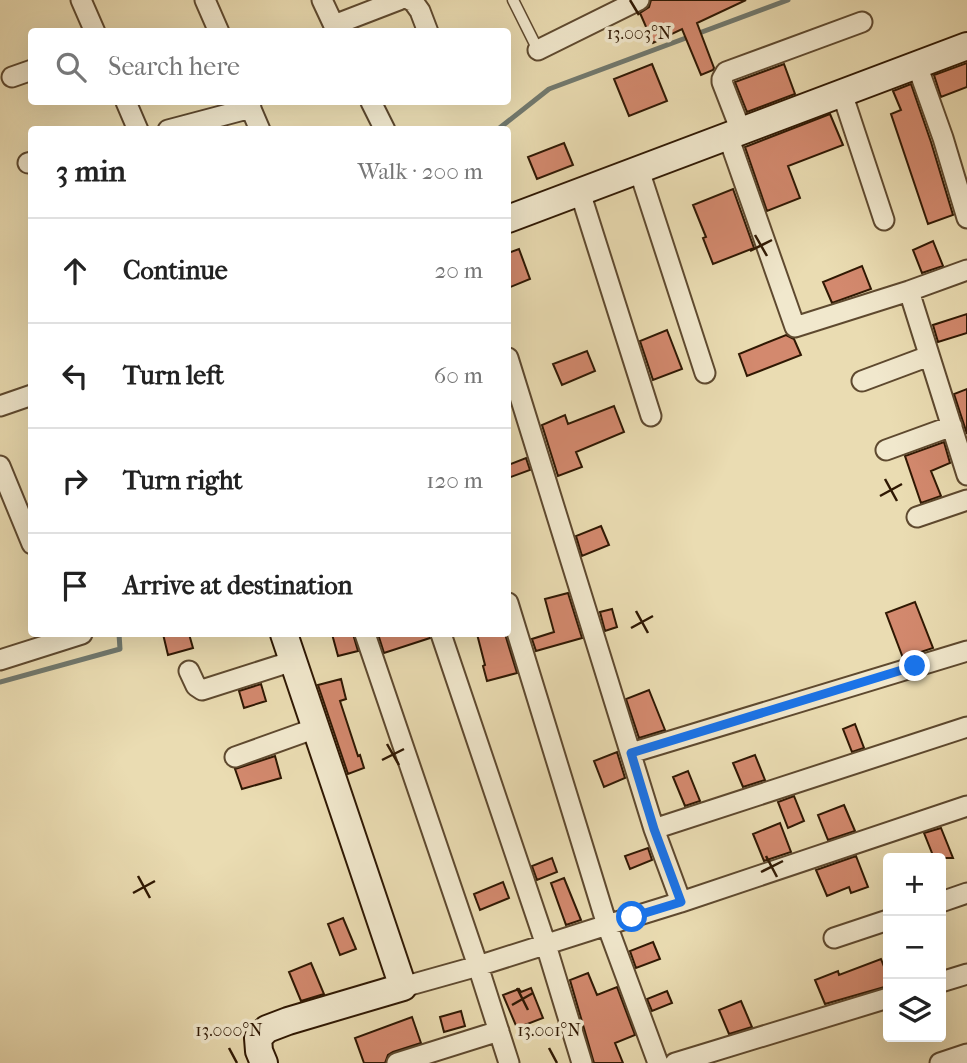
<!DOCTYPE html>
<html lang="en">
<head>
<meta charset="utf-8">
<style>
  :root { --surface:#fff; --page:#f6f6f6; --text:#222; --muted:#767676; --line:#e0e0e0 }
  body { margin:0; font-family:"IM FELL French Canon",serif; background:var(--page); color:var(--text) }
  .controls { position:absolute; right:21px; bottom:21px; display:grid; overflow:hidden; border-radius:7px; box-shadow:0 7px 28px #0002 }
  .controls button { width:63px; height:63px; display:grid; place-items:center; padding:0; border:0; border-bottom:2px solid var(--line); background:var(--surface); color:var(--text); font:35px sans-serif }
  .stop { position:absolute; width:21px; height:21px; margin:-16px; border:5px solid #1a73e8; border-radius:50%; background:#fff }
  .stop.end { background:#1a73e8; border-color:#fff; box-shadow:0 2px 7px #0008 }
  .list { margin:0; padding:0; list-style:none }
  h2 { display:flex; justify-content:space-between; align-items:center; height:91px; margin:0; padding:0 28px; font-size:30px }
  h2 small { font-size:23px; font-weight:400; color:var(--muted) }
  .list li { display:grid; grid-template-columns:46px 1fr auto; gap:21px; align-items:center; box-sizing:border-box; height:105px; padding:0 28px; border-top:2px solid var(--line) }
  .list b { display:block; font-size:26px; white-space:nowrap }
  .list em { font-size:23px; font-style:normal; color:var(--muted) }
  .icon { flex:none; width:38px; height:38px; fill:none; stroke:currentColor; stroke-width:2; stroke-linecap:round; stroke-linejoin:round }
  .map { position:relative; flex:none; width:967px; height:1063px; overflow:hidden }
  .search { position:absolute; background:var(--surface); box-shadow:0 7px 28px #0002; left:28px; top:28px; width:483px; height:77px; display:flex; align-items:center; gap:18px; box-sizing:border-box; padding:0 24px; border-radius:7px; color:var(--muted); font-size:26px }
  .panel { position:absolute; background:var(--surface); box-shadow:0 7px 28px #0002; left:28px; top:126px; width:483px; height:511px; border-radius:7px }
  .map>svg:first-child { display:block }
</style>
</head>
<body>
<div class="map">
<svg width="967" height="1063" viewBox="0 0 967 1063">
  <rect width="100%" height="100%" fill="#eadcb2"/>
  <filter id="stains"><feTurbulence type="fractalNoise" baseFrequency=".00286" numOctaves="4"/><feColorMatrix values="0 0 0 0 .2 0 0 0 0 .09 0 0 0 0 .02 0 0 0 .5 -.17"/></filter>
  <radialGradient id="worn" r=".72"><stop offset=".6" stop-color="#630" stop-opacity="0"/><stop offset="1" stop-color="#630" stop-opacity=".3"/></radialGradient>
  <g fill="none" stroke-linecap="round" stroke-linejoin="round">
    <path stroke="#71796f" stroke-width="5" d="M497 130 549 89 788 0
      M0 682 120 649 119 634"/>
  </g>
  <path fill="#d3896e" stroke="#2f1803" stroke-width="2" d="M651 0H746L697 23 714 68 713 70 701 75 682 29 653 43 640 13 649 7Z
    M967 63V87L941 97 934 75Z
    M652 64 667 101 629 116 614 79Z
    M784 64 795 94 747 112 735 82Z
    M911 84 931 142 953 215 928 224 891 114 901 110 893 91Z
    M830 114 843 145 788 166 800 198 767 211 745 147Z
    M564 143 573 165 537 179 528 157Z
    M733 189 754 248 713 264 703 238 706 237 693 205Z
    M933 241 943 266 922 273 913 250Z
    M519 249 530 279 508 288V253Z
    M862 266 871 289 832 303 823 282Z
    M967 314V333L938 342 933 325Z
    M667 330 682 369 653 380 640 341Z
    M786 335 794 339 801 355 747 376 739 354Z
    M587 351 595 371 562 385 553 364Z
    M967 389V434L954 394Z
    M614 406 624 432 576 452 582 467 558 476 542 425 565 415 568 424Z
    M944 442 950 463 931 471 941 496 921 503 905 456Z
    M526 458 530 470 508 478V465Z
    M601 526 609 545 582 556 576 536Z
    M568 593 582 638 536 651 532 639 554 632 545 599Z
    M915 602 933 648 903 658 886 613Z
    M612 609 617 627 605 631 600 612Z
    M163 634H189L193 648 168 655Z
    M332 634H353L358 651 338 656Z
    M378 634H429L430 638 384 653Z
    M477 634H505L517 673 487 681 483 666 485 665Z
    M341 679 346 699 340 701 358 756 360 755 364 768 348 774 318 685Z
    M261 684 266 701 244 708 239 691Z
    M649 690 665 730 639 738 626 699Z
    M855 724 864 748 852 752 843 729Z
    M617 752 625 778 604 787 594 761Z
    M755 755 765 780 743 787 733 763Z
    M275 756 281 778 242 789 235 769Z
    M688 771 700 801 685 806 673 777Z
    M794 796 804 821 788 828 778 802Z
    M844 805 855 831 828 840 818 815Z
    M780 823 791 852 764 861 753 834Z
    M941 828 953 858H934L924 833Z
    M648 848 652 860 630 869 625 856Z
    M856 856 868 887 851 893 849 887 827 896 816 870Z
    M552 858 557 872 537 880 532 866Z
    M564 878 581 920 566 925 551 883Z
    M503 882 509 898 480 910 474 894Z
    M343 918 356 949 340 955 328 924Z
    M653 942 660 959 636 968 630 951Z
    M881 959 888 977V986L825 1004 815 980 838 971 839 975Z
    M311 963 324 994 301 1001 289 972Z
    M588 973 597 995 617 987 635 1035 615 1043 623 1063H594L570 980Z
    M531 988 543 1018 517 1028 503 995 519 989 521 992Z
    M667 991 672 1003 652 1011 647 999Z
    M741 1001 752 1027 729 1034 719 1010Z
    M461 1011 465 1026 444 1032 440 1017Z
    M412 1017 421 1043 393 1052 388 1055 385 1063H364L355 1038Z"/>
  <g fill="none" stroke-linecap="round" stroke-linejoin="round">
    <defs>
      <path id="lane" d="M513 0 538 50"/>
      <path id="street" d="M81 0 95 32
        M205 0 219 32
        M322 0 337 32
        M410 0H412L420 11 428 32
        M334 25 399 0
        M538 50 639 0
        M917 65 943 138 967 218
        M12 77 32 70
        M842 93 884 220
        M126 102 138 130
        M248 102 260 130
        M371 102 385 130
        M168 130 251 108
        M741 131 722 82V79L726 72 862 22
        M728 136 795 327 909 291 967 270
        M28 163 32 162
        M639 170 705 373
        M580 192 651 416
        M909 291 967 475
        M508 358 654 829 681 902 607 925 658 1063
        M862 381 929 356
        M0 406 32 395
        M886 450 952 426
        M0 466 32 544
        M917 517 967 500
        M365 634 478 966 607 925 508 603
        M441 634 546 945 582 1063
        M0 660 82 634
        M189 671 196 686 202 690 293 661
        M631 753 967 651
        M235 757 316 728
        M654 829 967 727
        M681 902 967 806
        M941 902 967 893
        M834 938 888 920
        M941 982 967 974
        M403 987 478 966 509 1063
        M397 1063 499 1031
        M675 1063 888 998
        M940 1063 967 1054"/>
      <path id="secondary" d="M508 219 967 46
        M264 1063 259 1051 258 1038 267 1029 288 1021 403 987 284 634"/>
    </defs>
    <use href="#lane" stroke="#5e492f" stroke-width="13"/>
    <use href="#street" stroke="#5e492f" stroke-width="23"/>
    <use href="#secondary" stroke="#2f1803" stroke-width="30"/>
    <use href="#lane" stroke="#f1e8cd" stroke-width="10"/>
    <use href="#street" stroke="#f1e8cd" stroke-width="19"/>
    <use href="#secondary" stroke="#f1e8cd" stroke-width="26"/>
  </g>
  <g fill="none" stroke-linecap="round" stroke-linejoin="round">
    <path stroke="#1a73e8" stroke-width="9" d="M632 917 681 902 654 829 631 753 915 666"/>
  </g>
  <path fill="none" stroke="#2f1803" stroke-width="2.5" d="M630 0 639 15M755 235 767 256M750 251 772 240M885 479 897 501M880 496 902 484M636 611 648 633M631 628 653 616M387 744 399 765M382 760 404 749M766 856 777 877M761 872 783 861M138 876 150 898M133 893 155 881M517 988 528 1010M512 1005 533 993M229 1048 237 1063M549 1048 557 1063"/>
  <g font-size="18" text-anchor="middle" fill="#2f1803" stroke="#f1e8cd" stroke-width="7" stroke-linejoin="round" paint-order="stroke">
    <text x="639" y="39">13.003°N</text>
    <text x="229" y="1036">13.000°N</text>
    <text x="549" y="1036">13.001°N</text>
  </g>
  <rect width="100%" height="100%" filter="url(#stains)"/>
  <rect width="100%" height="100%" fill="url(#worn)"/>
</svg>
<div class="controls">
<button>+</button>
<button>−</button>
<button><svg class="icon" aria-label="layers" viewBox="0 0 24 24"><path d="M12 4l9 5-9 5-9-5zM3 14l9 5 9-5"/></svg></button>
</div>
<div class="stop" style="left:632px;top:917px"></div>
<div class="stop end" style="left:915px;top:666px"></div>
<div class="search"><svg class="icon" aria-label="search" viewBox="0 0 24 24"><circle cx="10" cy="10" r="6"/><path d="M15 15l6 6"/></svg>Search here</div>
<section class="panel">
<h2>3 min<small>Walk · 200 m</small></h2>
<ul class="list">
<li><svg class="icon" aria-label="ahead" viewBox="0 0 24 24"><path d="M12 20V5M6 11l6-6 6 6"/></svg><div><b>Continue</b></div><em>20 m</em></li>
<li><svg class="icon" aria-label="left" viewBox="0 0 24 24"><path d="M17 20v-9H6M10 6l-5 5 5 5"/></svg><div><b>Turn left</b></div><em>60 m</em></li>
<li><svg class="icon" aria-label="right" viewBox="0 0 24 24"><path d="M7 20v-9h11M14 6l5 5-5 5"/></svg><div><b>Turn right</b></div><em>120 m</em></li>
<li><svg class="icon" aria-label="arrive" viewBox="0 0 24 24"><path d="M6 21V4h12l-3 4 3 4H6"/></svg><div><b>Arrive at destination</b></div></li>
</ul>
</section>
</div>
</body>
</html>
